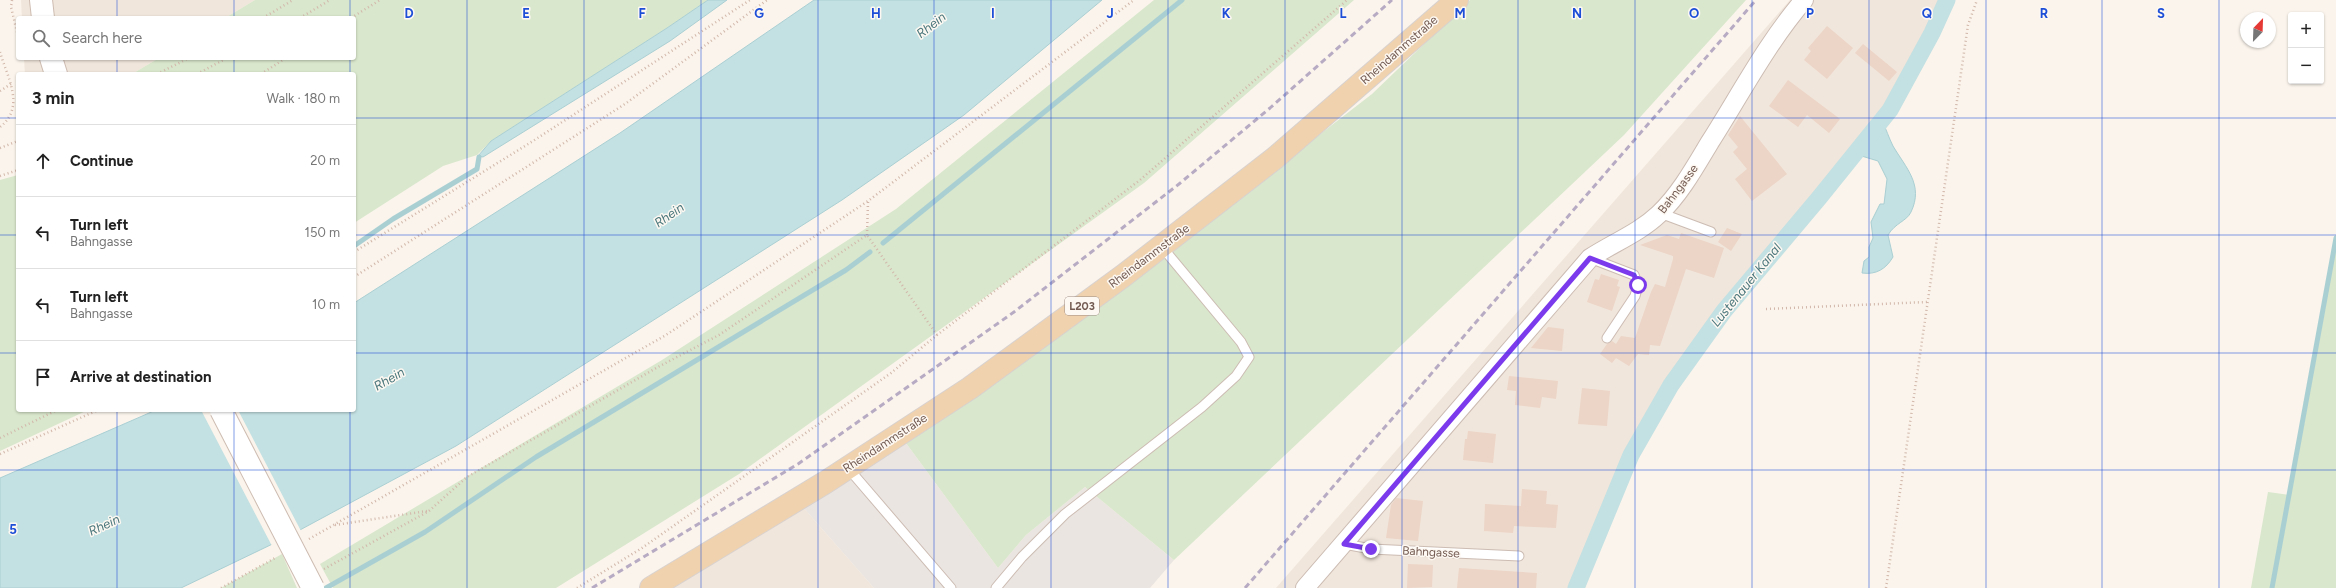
<!DOCTYPE html>
<html lang="en">
<head>
<meta charset="utf-8">
<style>
  :root { --surface:#fff; --page:#f6f6f6; --text:#222; --muted:#767676; --line:#e0e0e0 }
  body { margin:0; font-family:Figtree,sans-serif; background:var(--page); color:var(--text) }
  .controls { position:absolute; right:12px; top:12px; display:grid; overflow:hidden; border-radius:4px; box-shadow:0 1px 3px #0004 }
  .controls button { width:36px; height:36px; display:grid; place-items:center; padding:0; border:0; border-bottom:1px solid var(--line); background:var(--surface); color:var(--text); font:20px sans-serif }
  .compass { position:absolute; left:2240px; top:12px; width:36px; height:36px; border-radius:50%; background:var(--surface); box-shadow:0 1px 3px #0004; rotate:23deg }
  .stop { position:absolute; width:12px; height:12px; margin:-9px; border:3px solid #7c3aed; border-radius:50%; background:#fff }
  .stop.end { background:#7c3aed; border-color:#fff; box-shadow:0 1px 4px #0008 }
  .list { margin:0; padding:0; list-style:none }
  h2 { display:flex; justify-content:space-between; align-items:center; height:52px; margin:0; padding:0 16px; font-size:17px }
  h2 small { font-size:13px; font-weight:400; color:var(--muted) }
  .list li { display:grid; grid-template-columns:26px 1fr auto; gap:12px; align-items:center; box-sizing:border-box; height:72px; padding:0 16px; border-top:1px solid var(--line) }
  .list b { display:block; font-size:15px; white-space:nowrap }
  .list p { margin:0; font-size:13px; white-space:nowrap; color:var(--muted) }
  .list em { font-size:13px; font-style:normal; color:var(--muted) }
  .icon { flex:none; width:22px; height:22px; fill:none; stroke:currentColor; stroke-width:2; stroke-linecap:round; stroke-linejoin:round }
  .map { position:relative; flex:none; width:2336px; height:588px; overflow:hidden }
  .search { position:absolute; background:var(--surface); box-shadow:0 1px 3px #0004; left:16px; top:16px; width:340px; height:44px; display:flex; align-items:center; gap:10px; box-sizing:border-box; padding:0 14px; border-radius:4px; color:var(--muted); font-size:15px }
  .panel { position:absolute; background:var(--surface); box-shadow:0 1px 3px #0004; left:16px; top:72px; width:340px; height:340px; border-radius:4px }
  .map>svg:first-child { display:block }
</style>
</head>
<body>
<div class="map">
<svg width="2336" height="588" viewBox="0 0 2336 588">
  <rect width="100%" height="100%" fill="#faf4ec"/>
  <path fill="#f1e6db" d="M21 0H255L225 18H22Z
    M1790 0H1947L1932 33 1890 110 1819 198 1724 311 1671 385 1631 455 1576 588H1276Z
    M24 58H159L132 74H25Z
    M802 506 874 588H668Z"/>
  <path fill="#ebe5e1" d="M903 439 998 568 1026 535 1085 487 1174 560 1150 588H874L802 506Z"/>
  <path fill="#d9e7cc" d="M255 0H708L667 28 491 141 477 155 443 166 354 223V74H132L159 58H354V18H225Z
    M1154 0H1354L1144 183 739 474 556 588H333L320 564 662 360 896 209Z
    M1470 0H1746L1624 135 1174 560 1085 487 1026 535 998 568 903 439 1164 255 1372 94Z
    M18 175V410H88L0 451V180Z
    M2336 237V588H2251L2268 492 2289 495Z
    M282 554 297 588H221Z"/>
  <path fill="#c3e0e2" stroke="#aacfd3" d="M708 0H727L670 41 483 157 478 156 491 141 667 28Z
    M814 0H1102L964 115 842 200 456 446 285 538 181 588H0V478L156 410H354V303L620 133Z
    M1882 120C1886 129 1889 138 1893 146 1906 168 1924 185 1911 212 1907 221 1895 223 1888 235L1893 257C1886 269 1876 275 1862 273L1864 261 1869 257V247L1873 238 1871 222 1880 204H1884L1887 179 1878 161 1855 154Z"/>
  <path fill="#faf4ec" d="M201 410H238L301 531 272 546Z"/>
  <g fill="none" stroke-linecap="round" stroke-linejoin="round">
    <path stroke="#aacfd3" stroke-width="5" d="M883 243 1182 0
      M354 246 393 219 477 169 479 157
      M326 588 425 532 536 457 846 270 870 252
      M2272 588 2336 238"/>
    <path stroke="#c3e0e2" stroke-width="17" d="M1576 588 1631 455 1671 385 1724 311 1819 198 1890 110 1932 33 1947 0"/>
  </g>
  <path fill="#ecd4c7" d="M1827 26 1853 48 1827 79 1804 60 1811 51 1808 48Z
    M1863 44 1897 72 1889 81 1855 53Z
    M1788 80 1840 119 1829 133 1807 115 1798 127 1769 106Z
    M1740 116 1787 174 1752 201 1735 179 1747 169 1733 152 1738 147 1728 135Z
    M1727 228 1742 234 1731 251 1718 242Z
    M1681 233 1724 248 1714 278 1686 269 1660 346 1650 345 1649 355 1638 354 1629 366 1616 358 1612 363 1600 354 1607 344 1612 341 1616 344 1621 336 1635 338 1651 292 1655 284 1665 287 1673 259V256L1640 245 1667 235 1679 239Z
    M1601 274 1619 280 1617 286 1620 287 1612 311 1587 302 1595 279 1599 280Z
    M1548 327 1564 329 1562 351 1531 348Z
    M1509 376 1558 381 1556 399 1542 397 1540 408 1515 405 1516 391 1507 390Z
    M1582 388 1610 391 1607 426 1578 424Z
    M1468 431 1496 434 1493 463 1463 460 1465 439H1467Z
    M1522 489 1547 491 1546 504 1558 505 1556 528 1514 526 1513 533 1484 531 1485 504 1521 506Z
    M1396 498 1423 501 1418 541 1386 538 1391 505Z
    M1408 564 1433 565 1432 587 1407 588Z
    M1459 568 1537 573 1536 588H1457Z"/>
  <g fill="none" stroke-linecap="round" stroke-linejoin="round">
    <defs>
      <path id="lane" d="M1660 213 1711 232
        M1590 258 1634 275 1638 285 1635 296 1607 338
        M848 468 951 588
        M1344 544 1371 549 1519 556
        M996 588 1022 557 1065 514 1202 407 1236 376 1249 357 1241 342 1162 247"/>
      <path id="street" d="M1305 588 1590 258C1613 243 1639 233 1659 214 1680 194 1695 167 1710 142 1740 95 1767 43 1804 0"/>
      <path id="secondary" d="M41 0 43 18
        M51 58 56 74"/>
      <path id="primary" d="M651 588 826 482 970 388 1123 276 1275 158 1457 0"/>
    </defs>
    <use href="#lane" stroke="#ccbcb3" stroke-width="11"/>
    <use href="#street" stroke="#ccbcb3" stroke-width="20"/>
    <use href="#secondary" stroke="#cebcb1" stroke-width="24"/>
    <use href="#primary" stroke="#d8d1cf" stroke-width="24"/>
    <path stroke="#d2b7aa" stroke-width="2.5" stroke-dasharray="1 3" stroke-linecap="butt" d="M12 0 11 7 18 36
      M263 18 293 0
      M300 18 330 0
      M351 18 380 0
      M0 52C7 77 26 107 0 127
      M157 74 189 58
      M197 74 227 58
      M261 74 286 58
      M0 91 11 84
      M0 148 18 141
      M0 176 18 170
      M867 235 868 202
      M354 252 533 141 750 0
      M354 277 625 104 767 0
      M1766 309 1927 302
      M0 438 57 410
      M0 454 98 410
      M335 525 427 511
      M309 539 666 335 868 201 1134 0
      M324 569 429 511 467 477 658 367 719 335 867 235 937 335
      M221 588 277 557
      M577 588 642 548 891 373 937 335 1140 180 1347 0
      M1886 588 1968 25 1977 0"/>
    <use href="#lane" stroke="#fff" stroke-width="9"/>
    <use href="#street" stroke="#fff" stroke-width="18"/>
    <use href="#secondary" stroke="#fff" stroke-width="22"/>
    <use href="#primary" stroke="#f0d3ae" stroke-width="22"/>
    <path stroke="#b7abc4" stroke-width="3" stroke-dasharray="6 4" stroke-linecap="butt" d="M592 588 798 464 1014 312 1179 184 1270 108 1392 0
      M1245 588 1756 0"/>
    <defs>
      <path id="secondary-bridge" d="M221 410 313 588"/>
    </defs>
    <use href="#secondary-bridge" stroke="#cebcb1" stroke-width="24" stroke-linecap="butt"/>
    <use href="#secondary-bridge" stroke="#fff" stroke-width="22"/>
  </g>
  <g fill="none" stroke-linecap="round" stroke-linejoin="round">
    <path stroke="#7c3aed" stroke-width="5" d="M1371 549 1344 544 1590 258 1634 275 1638 285"/>
  </g>
  <path fill="none" stroke="#1d4ed8" stroke-width="1" stroke-opacity="0.55" d="M117 0V18M234 0V18M350 0V18M467 0V588M584 0V588M701 0V588M818 0V588M934 0V588M1051 0V588M1168 0V588M1285 0V588M1402 0V588M1518 0V588M1635 0V588M1752 0V588M1869 0V588M1986 0V588M2102 0V588M2219 0V588M117 58V74M234 58V74M350 58V74M0 118H18M354 118H2336M0 235H18M354 235H2336M0 353H18M354 353H2336M117 410V588M234 410V588M350 410V588M0 470H2336"/>
  <g text-anchor="middle" dominant-baseline="central" stroke-width="3" stroke-linejoin="round" paint-order="stroke">
    <rect fill="#fdf8f2" stroke="#9c8a82" stroke-width="1" x="1065" y="297" width="34" height="18" rx="3"/>
    <g font-size="11" font-weight="bold" fill="#735b52">
      <text x="1082" y="306">L203</text>
    </g>
    <g font-size="12" fill="#735b52" stroke="#fdf8f2">
      <text transform="translate(1399 50) rotate(-41)">Rheindammstraße</text>
      <text transform="translate(1678 189) rotate(-53)">Bahngasse</text>
      <text transform="translate(1149 256) rotate(-37)">Rheindammstraße</text>
      <text transform="translate(885 443) rotate(-33)">Rheindammstraße</text>
      <text transform="translate(1431 552) rotate(3)">Bahngasse</text>
    </g>
    <g font-size="13" font-style="italic" fill="#4b777c" stroke="#fdf8f2">
      <text transform="translate(931 25) rotate(-38)">Rhein</text>
      <text transform="translate(669 215) rotate(-35)">Rhein</text>
      <text transform="translate(1746 285) rotate(-51)">Lustenauer Kanal</text>
      <text transform="translate(389 379) rotate(-30)">Rhein</text>
      <text transform="translate(104 525) rotate(-25)">Rhein</text>
    </g>
  </g>
  <g font-size="13" text-anchor="middle" font-weight="bold" fill="#1d4ed8" stroke="#fdf8f2" stroke-width="3" stroke-linejoin="round" paint-order="stroke">
    <text x="409" y="18">D</text>
    <text x="526" y="18">E</text>
    <text x="642" y="18">F</text>
    <text x="759" y="18">G</text>
    <text x="876" y="18">H</text>
    <text x="993" y="18">I</text>
    <text x="1110" y="18">J</text>
    <text x="1226" y="18">K</text>
    <text x="1343" y="18">L</text>
    <text x="1460" y="18">M</text>
    <text x="1577" y="18">N</text>
    <text x="1694" y="18">O</text>
    <text x="1810" y="18">P</text>
    <text x="1927" y="18">Q</text>
    <text x="2044" y="18">R</text>
    <text x="2161" y="18">S</text>
    <text x="13" y="534">5</text>
  </g>
</svg>
<div class="controls">
<button>+</button>
<button>−</button>
</div>
<svg class="compass" viewBox="-18 -18 36 36"><path d="M0-13l5 13h-10z" fill="#e53935"/><path d="M0 13l5-13h-10z" fill="#767676"/></svg>
<div class="stop" style="left:1638px;top:285px"></div>
<div class="stop end" style="left:1371px;top:549px"></div>
<div class="search"><svg class="icon" aria-label="search" viewBox="0 0 24 24"><circle cx="10" cy="10" r="6"/><path d="M15 15l6 6"/></svg>Search here</div>
<section class="panel">
<h2>3 min<small>Walk · 180 m</small></h2>
<ul class="list">
<li><svg class="icon" aria-label="ahead" viewBox="0 0 24 24"><path d="M12 20V5M6 11l6-6 6 6"/></svg><div><b>Continue</b></div><em>20 m</em></li>
<li><svg class="icon" aria-label="left" viewBox="0 0 24 24"><path d="M17 20v-9H6M10 6l-5 5 5 5"/></svg><div><b>Turn left</b><p>Bahngasse</p></div><em>150 m</em></li>
<li><svg class="icon" aria-label="left" viewBox="0 0 24 24"><path d="M17 20v-9H6M10 6l-5 5 5 5"/></svg><div><b>Turn left</b><p>Bahngasse</p></div><em>10 m</em></li>
<li><svg class="icon" aria-label="arrive" viewBox="0 0 24 24"><path d="M6 21V4h12l-3 4 3 4H6"/></svg><div><b>Arrive at destination</b></div></li>
</ul>
</section>
</div>
</body>
</html>
